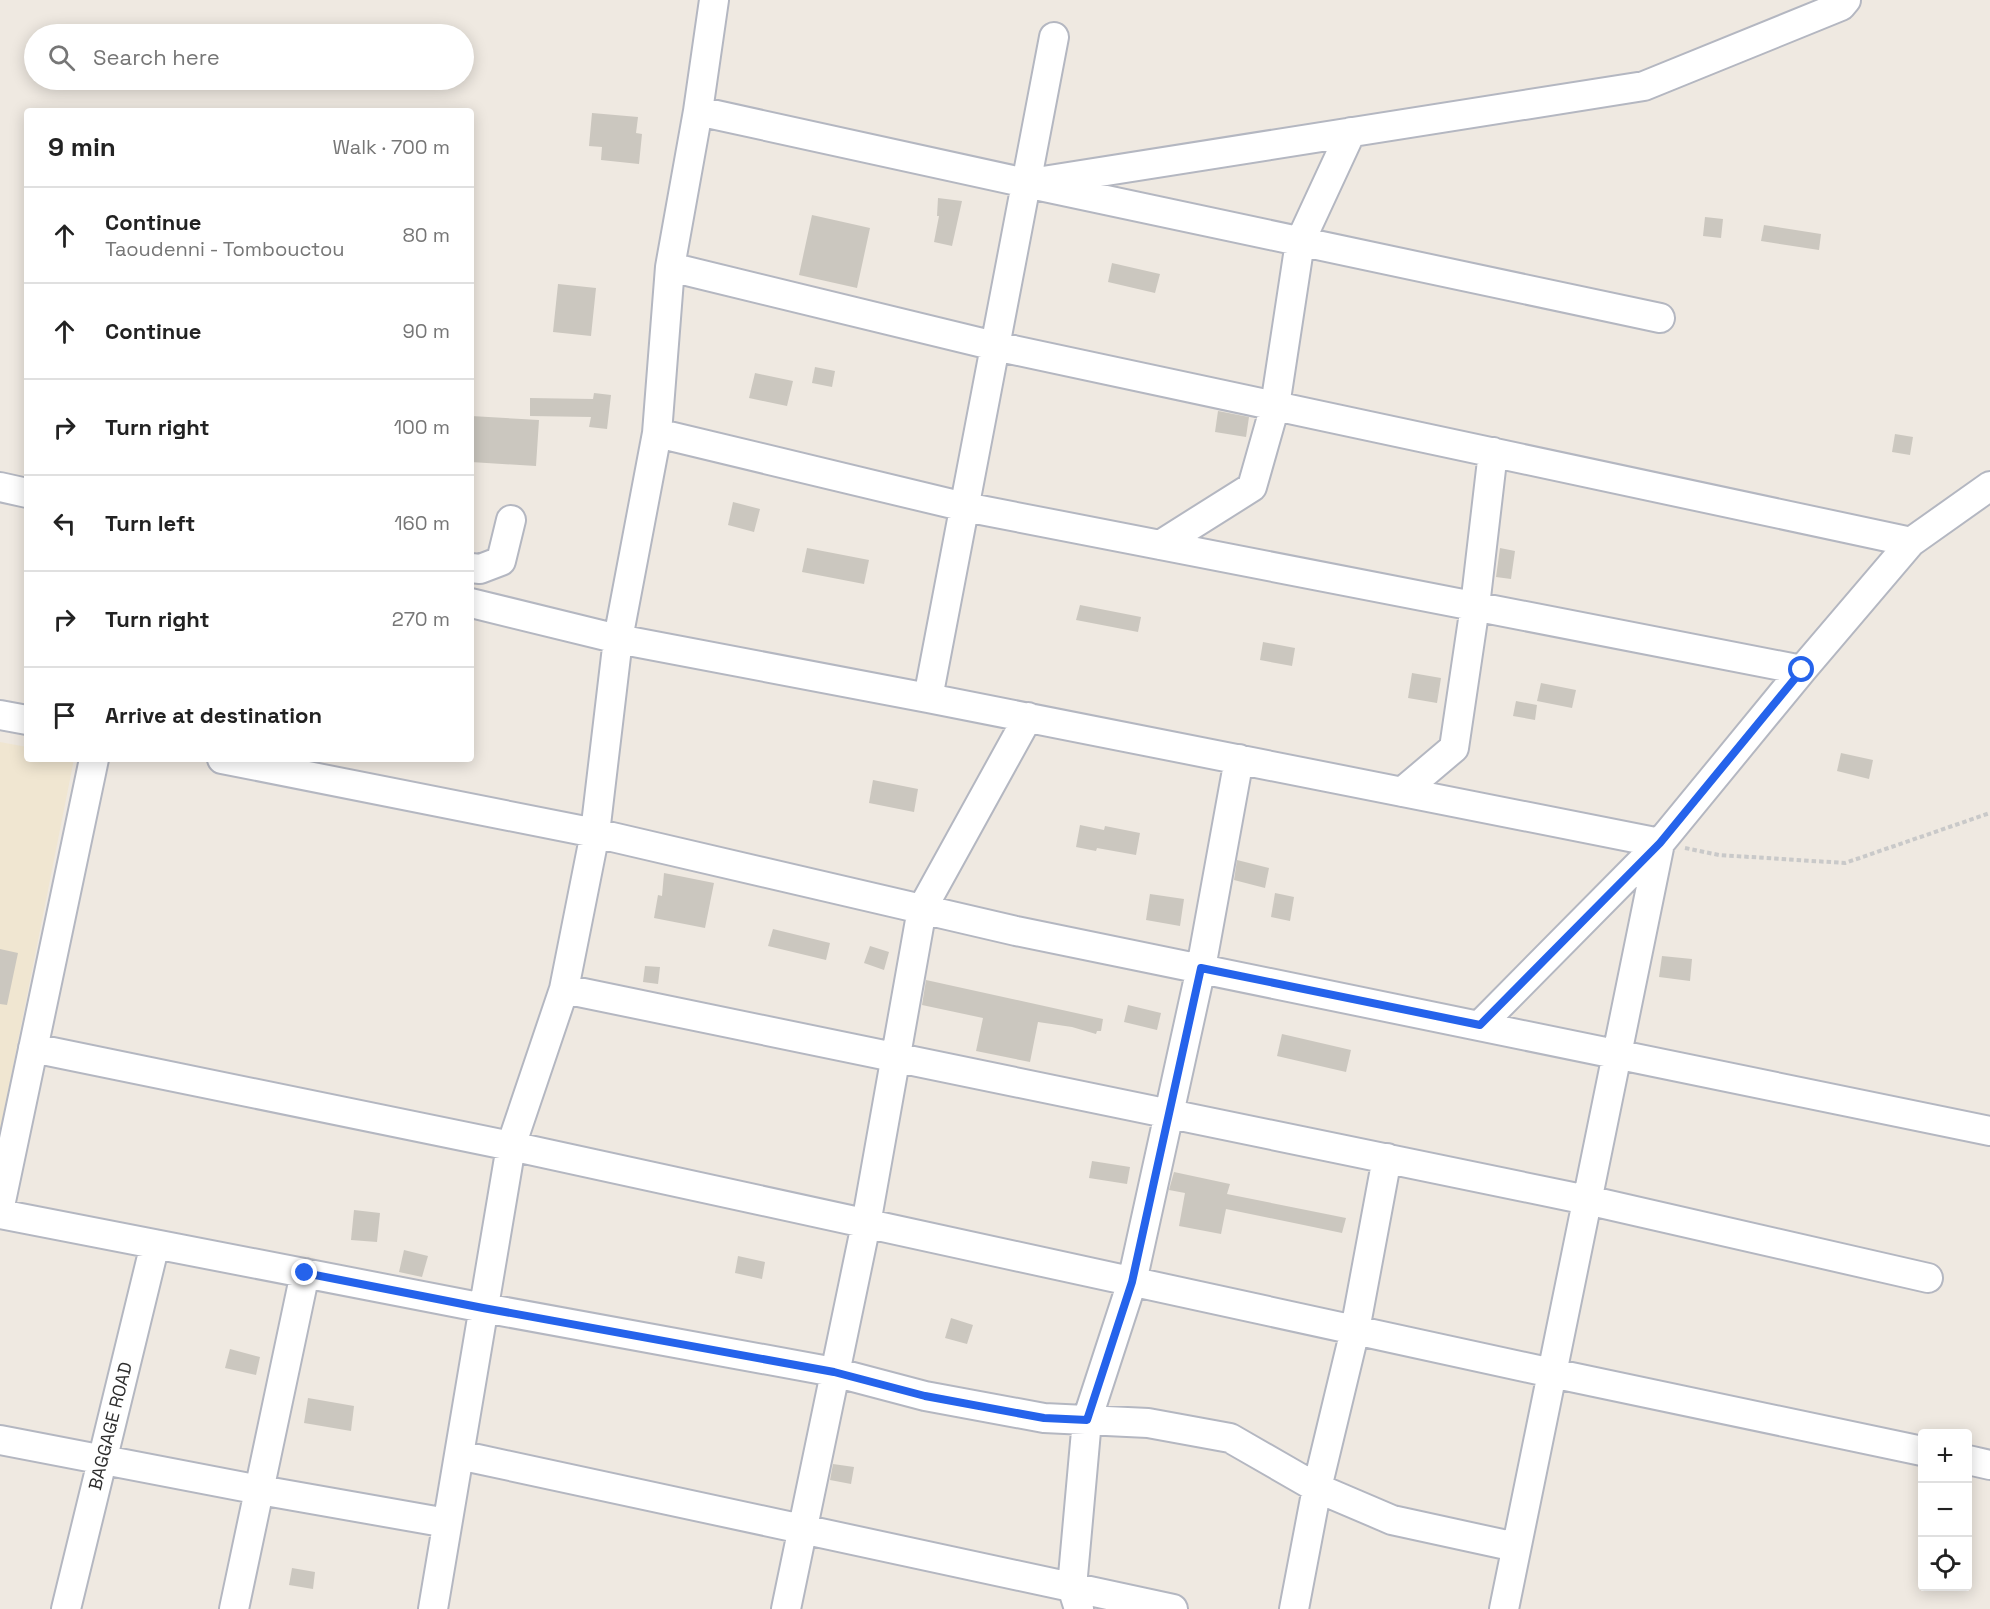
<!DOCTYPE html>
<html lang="en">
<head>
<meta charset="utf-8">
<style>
  :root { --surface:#fff; --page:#f6f6f6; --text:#222; --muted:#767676; --line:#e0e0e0 }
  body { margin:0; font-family:"Space Grotesk",sans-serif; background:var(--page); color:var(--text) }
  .controls { position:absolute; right:18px; bottom:18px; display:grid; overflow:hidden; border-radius:6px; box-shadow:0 3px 15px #0003 }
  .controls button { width:54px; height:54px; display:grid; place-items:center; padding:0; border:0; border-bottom:2px solid var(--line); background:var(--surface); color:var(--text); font:30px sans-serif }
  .stop { position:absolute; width:18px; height:18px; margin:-14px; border:4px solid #2563eb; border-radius:50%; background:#fff }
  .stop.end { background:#2563eb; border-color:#fff; box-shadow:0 2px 6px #0008 }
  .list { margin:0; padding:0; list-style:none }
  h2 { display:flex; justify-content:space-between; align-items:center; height:78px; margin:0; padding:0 24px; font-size:26px }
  h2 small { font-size:20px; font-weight:400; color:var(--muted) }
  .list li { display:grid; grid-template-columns:39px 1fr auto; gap:18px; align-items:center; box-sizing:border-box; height:96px; padding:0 24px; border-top:2px solid var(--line) }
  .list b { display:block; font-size:22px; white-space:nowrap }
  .list p { margin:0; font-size:20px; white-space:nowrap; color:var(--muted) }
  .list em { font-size:20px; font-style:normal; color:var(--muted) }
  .icon { flex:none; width:33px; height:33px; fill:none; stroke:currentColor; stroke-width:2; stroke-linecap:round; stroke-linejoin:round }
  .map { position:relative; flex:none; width:1990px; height:1609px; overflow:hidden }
  .search { position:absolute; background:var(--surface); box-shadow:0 3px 15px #0003; left:24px; top:24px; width:450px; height:66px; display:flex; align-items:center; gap:15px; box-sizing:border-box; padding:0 21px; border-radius:33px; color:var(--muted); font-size:22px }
  .panel { position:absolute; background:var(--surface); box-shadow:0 3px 15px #0003; left:24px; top:108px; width:450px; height:654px; border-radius:6px }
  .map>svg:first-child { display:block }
</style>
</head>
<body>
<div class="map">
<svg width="1990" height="1609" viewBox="0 0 1990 1609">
  <rect width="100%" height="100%" fill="#efe9e1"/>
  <path fill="#f0e6d1" d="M0 742 27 747V759H74L0 1132Z"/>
  <path fill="#cbc7bf" d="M592 113 638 117 636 133 642 134 639 164 601 160 602 147 589 146Z
    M938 198 962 201 952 246 934 242 939 216H937Z
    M812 215 870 228 857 288 799 275Z
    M1705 217 1723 219 1721 238 1703 236Z
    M1764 225 1821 234 1819 250 1761 241Z
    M1112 263 1160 274 1155 293 1108 282Z
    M558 284 596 288 591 336 553 332Z
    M815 367 835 371 832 387 812 383Z
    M755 373 793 381 787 406 749 398Z
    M594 393 611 395 607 429 589 427 591 417 530 416V398L593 399Z
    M1218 411 1249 417 1246 437 1215 432Z
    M471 416 539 420 536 466 471 462Z
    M1895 434 1913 437 1910 455 1892 452Z
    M733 502 760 509 754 532 728 525Z
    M807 548 869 560 864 584 802 572Z
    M1500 548 1515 551 1511 579 1496 577Z
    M1080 605 1141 617 1138 632 1076 620Z
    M1263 642 1295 648 1292 666 1260 660Z
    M1412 673 1441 678 1437 703 1408 698Z
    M1541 683 1576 690 1572 708 1537 701Z
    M1516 701 1537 705 1535 720 1513 716Z
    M1841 753 1873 760 1869 779 1837 771Z
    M873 780 918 789 914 812 869 803Z
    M1080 825 1104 830 1105 826 1140 833 1136 855 1097 848 1096 851 1076 847Z
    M1237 860 1269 868 1265 888 1234 880Z
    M664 873 714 883 705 928 654 918 658 895 662 896Z
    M1275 893 1294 897 1290 921 1271 917Z
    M1150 894 1184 899 1180 926 1146 920Z
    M773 929 830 943 826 960 768 946Z
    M870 946 889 952 884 970 864 963Z
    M0 949 18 953 7 1005 0 1004Z
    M1662 956 1692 959 1690 981 1659 977Z
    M645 966 660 967 658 984 643 982Z
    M926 980 1103 1019 1101 1031H1097L1096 1034 1072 1027 1038 1022 1030 1062 976 1051 983 1018 922 1005Z
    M1128 1005 1161 1013 1157 1030 1124 1022Z
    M1282 1034 1351 1050 1346 1072 1277 1056Z
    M1092 1161 1130 1167 1127 1184 1089 1178Z
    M1174 1172 1230 1184 1227 1194 1346 1218 1342 1233 1226 1209 1221 1234 1179 1226 1185 1193 1169 1190Z
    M354 1210 380 1213 377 1242 351 1240Z
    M404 1250 428 1256 422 1277 399 1272Z
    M738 1256 765 1262 762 1279 735 1273Z
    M951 1318 973 1325 967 1344 945 1338Z
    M230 1349 260 1357 256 1375 225 1368Z
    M308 1398 354 1406 351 1431 304 1423Z
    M833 1464 854 1467 851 1484 830 1480Z
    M292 1568 315 1572 313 1589 289 1585Z"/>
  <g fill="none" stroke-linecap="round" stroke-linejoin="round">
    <defs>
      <path id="minor" d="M698 111 1026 183 1660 318
        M1043 181 1644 86 1841 6 1846 0
        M670 267 995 346 1911 542
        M657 433 965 507 1802 670
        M0 487 27 493
        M1160 545 1252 487 1275 406 1300 242 1351 132
        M471 568 480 569 501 561 511 520
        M471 603 618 639 928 698 1660 843
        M928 698 1054 37
        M0 715 27 720
        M222 759 595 833 1016 931 1990 1131
        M1402 792 1454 748 1475 606 1493 452
        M564 989 1587 1200 1928 1278
        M1480 1025 1660 843 1802 670 1911 542 1990 486
        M33 1048 511 1146 1552 1373 1922 1451
        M0 1206 94 759
        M0 1214 484 1308 834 1372 925 1396 1044 1418 1148 1423 1230 1438 1317 1488 1392 1520 1516 1547
        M0 1440 260 1490 447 1523
        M459 1455 1173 1609
        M1968 1460 1990 1465
        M66 1609 155 1244
        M234 1609 305 1273
        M433 1609 511 1146 564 989 595 833 618 639 657 433 670 267 698 111 714 0
        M786 1609 866 1224 922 909 1028 717
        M1079 1609 1072 1587 1087 1420 1132 1282 1201 968 1239 759
        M1294 1609 1317 1488 1355 1330 1387 1158
        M1504 1609 1660 843"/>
    </defs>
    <use href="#minor" stroke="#b4b7c1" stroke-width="32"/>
    <path stroke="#c9c9c9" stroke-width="4" stroke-dasharray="4.5 3" stroke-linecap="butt" d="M1685 848 1719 855 1845 863 1990 813"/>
    <use href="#minor" stroke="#fff" stroke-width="28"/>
  </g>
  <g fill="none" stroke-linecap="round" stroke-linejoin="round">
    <path stroke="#2563eb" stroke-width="8" d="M305 1273 483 1308 834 1372 925 1396 1044 1418 1087 1420 1132 1282 1201 968 1480 1025 1660 843 1802 670"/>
  </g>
  <g text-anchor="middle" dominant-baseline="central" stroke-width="4.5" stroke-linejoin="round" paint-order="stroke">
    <g font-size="18" fill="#2e2e2e" stroke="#fff">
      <text transform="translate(110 1426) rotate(-76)">BAGGAGE ROAD</text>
    </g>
  </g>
</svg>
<div class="controls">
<button>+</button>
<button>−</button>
<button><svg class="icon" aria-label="locate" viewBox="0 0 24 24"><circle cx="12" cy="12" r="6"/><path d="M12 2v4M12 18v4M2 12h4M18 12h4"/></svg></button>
</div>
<div class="stop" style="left:1802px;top:670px"></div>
<div class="stop end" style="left:305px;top:1273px"></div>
<div class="search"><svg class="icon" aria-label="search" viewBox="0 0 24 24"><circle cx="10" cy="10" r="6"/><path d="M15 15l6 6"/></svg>Search here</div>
<section class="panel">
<h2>9 min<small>Walk · 700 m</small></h2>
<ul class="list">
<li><svg class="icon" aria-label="ahead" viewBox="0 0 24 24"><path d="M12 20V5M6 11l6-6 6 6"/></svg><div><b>Continue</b><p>Taoudenni - Tombouctou</p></div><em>80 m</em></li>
<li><svg class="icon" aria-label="ahead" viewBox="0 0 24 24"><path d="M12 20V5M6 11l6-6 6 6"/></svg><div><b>Continue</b></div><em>90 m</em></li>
<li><svg class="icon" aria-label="right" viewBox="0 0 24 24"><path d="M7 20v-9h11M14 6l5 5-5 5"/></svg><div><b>Turn right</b></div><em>100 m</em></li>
<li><svg class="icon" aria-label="left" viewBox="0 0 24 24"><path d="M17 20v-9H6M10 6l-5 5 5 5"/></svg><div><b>Turn left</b></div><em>160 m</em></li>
<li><svg class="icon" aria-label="right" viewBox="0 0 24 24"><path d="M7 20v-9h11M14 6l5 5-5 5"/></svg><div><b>Turn right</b></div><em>270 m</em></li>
<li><svg class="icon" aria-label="arrive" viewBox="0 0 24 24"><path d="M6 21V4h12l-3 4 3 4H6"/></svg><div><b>Arrive at destination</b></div></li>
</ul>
</section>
</div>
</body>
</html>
